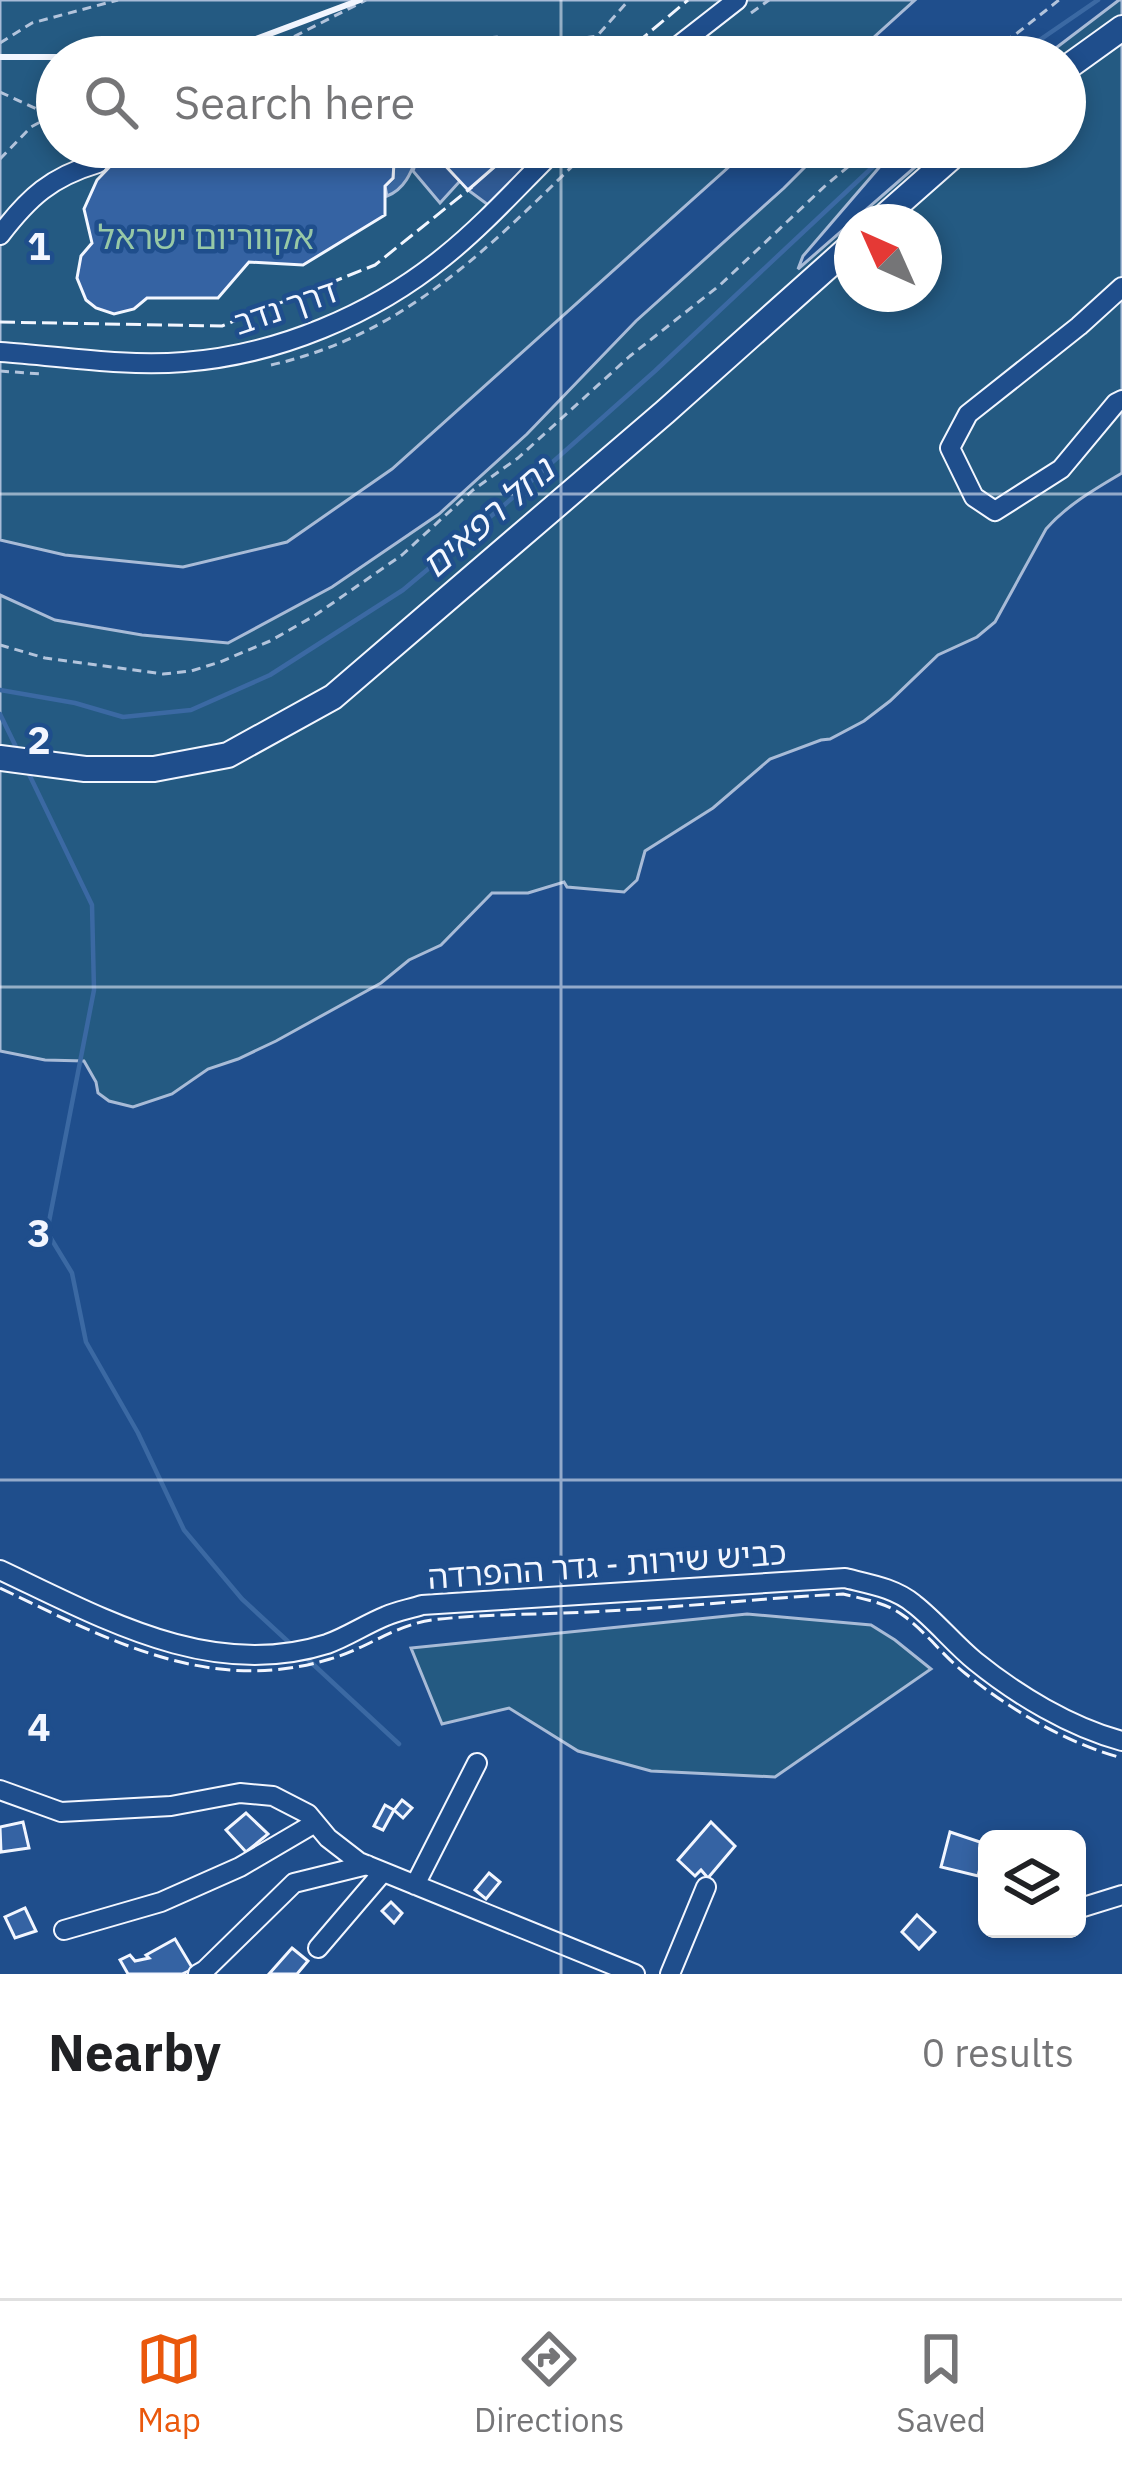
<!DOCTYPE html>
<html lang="en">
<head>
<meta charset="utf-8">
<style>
  :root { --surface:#fff; --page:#f2f2f2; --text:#202124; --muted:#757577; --line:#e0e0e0; --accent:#ea580c }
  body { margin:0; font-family:"IBM Plex Sans","Noto Sans Hebrew",sans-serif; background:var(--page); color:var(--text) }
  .controls { position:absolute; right:36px; bottom:36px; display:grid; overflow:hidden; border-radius:18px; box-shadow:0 6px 18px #0003 }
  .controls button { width:108px; height:108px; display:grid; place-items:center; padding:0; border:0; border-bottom:3px solid var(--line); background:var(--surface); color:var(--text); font:60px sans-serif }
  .compass { position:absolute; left:834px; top:204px; width:108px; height:108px; border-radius:50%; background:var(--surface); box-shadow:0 6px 18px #0003; rotate:315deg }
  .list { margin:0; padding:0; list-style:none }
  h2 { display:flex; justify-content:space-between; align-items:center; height:156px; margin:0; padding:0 48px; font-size:51px }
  h2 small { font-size:39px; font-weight:400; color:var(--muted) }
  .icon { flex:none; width:66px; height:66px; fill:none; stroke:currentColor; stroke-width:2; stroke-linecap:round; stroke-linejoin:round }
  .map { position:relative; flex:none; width:1122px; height:1974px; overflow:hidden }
  .search { position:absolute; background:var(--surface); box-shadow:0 6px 18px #0003; left:36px; right:36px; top:36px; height:132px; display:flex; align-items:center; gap:30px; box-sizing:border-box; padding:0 42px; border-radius:66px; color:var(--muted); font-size:45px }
  .sheet { height:324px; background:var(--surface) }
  nav { display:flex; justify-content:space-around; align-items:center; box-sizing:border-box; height:168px; border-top:3px solid var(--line); background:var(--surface); font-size:33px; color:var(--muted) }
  nav a { display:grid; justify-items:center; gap:6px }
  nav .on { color:var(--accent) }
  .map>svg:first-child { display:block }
</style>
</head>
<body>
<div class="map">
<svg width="1122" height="1974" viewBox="0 0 1122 1974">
  <rect width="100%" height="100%" fill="#1f4e8c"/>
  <path fill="#245a82" stroke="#a8bbd7" stroke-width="3" fill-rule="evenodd" d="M0 0H915L852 57H57V147H751L392 469 287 542 183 567 65 555 0 540Z
    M1119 0H1122V473C1095 489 1067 505 1046 529L995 622 977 637 938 655 890 701 864 721 830 739 821 740 770 759 713 808 645 851 637 880 624 892 567 887 564 882 528 893H492L441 945 409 960 381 983 276 1041 238 1059 208 1069 172 1094 133 1107 109 1101 98 1093 96 1082 84 1061 45 1060 0 1051V595L55 620 142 635 228 643 332 587 439 514 527 434 636 321 784 188 814 158 833 147H887L883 163 803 256 798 269 938 147H1065V57H1044ZM852 222H924V294H852Z
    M747 1614 871 1625 895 1640 931 1669 775 1777 651 1771 578 1751 509 1708 442 1724 411 1648Z"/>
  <path fill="#305b95" stroke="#a8bbd7" stroke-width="3" d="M497 37 519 57H462L467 40Z
    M421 147H439V159L460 181 440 203 413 171Z
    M517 147H558L495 210 468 190Z"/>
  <path fill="#3b69a3" stroke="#a8bbd7" stroke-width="3" d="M395 147H421C413 166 408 188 387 196L385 186 393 178Z"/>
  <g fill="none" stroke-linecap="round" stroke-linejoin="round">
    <path stroke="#3b69a3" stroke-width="4.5" d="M1015 57 1098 0
      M0 690 75 703 123 717 191 710 270 675 403 590 502 507 655 371 894 147
      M0 714 17 749
      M27 770 92 905 94 990 47 1232 72 1273 86 1342 138 1433 184 1530 242 1599 294 1647
      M302 1654 399 1744"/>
  </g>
  <path fill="#3563a3" stroke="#f2f6ff" stroke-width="3" d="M301 147H395L393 178 385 186V215L303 265 249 262 218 298H147L134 309 114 314 96 308 86 300 77 278 81 256 92 243 84 209 97 180 122 154 300 155Z
    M439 147H517L468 190 439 159Z
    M402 1800 412 1808 403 1818 394 1810Z
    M385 1805 394 1810 383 1830 374 1826Z
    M246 1813 268 1834 246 1852 226 1830Z
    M23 1822 29 1848 1 1852 0 1827Z
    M711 1822 735 1846 708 1878 701 1870 695 1876 678 1860Z
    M950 1832 986 1844 978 1876 941 1867Z
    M489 1873 500 1882 486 1899 475 1890Z
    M391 1902 402 1913 394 1923 382 1911Z
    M25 1908 36 1931 15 1938 5 1917Z
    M917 1915 935 1932 919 1949 902 1932Z
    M175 1939 193 1969 182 1974H128L120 1960 130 1955 135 1961 149 1958 146 1955Z
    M292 1948 308 1961 297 1974H269Z"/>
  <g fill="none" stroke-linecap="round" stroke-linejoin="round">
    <defs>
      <path id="minor" d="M664 57 737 0
        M0 235C29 197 51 177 98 163
        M1122 287 1079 326 968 414 950 448 974 497 995 511 1061 469 1116 403 1122 400
        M0 352C60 356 124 367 184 362 277 355 373 315 445 256 486 223 521 183 558 147
        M0 1570C102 1618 211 1681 327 1644 347 1637 366 1624 386 1616 397 1611 410 1609 422 1605L845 1578C869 1584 895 1588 914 1604 936 1621 954 1644 975 1661 1017 1695 1070 1727 1122 1741
        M0 1790 61 1812 171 1806 240 1793 273 1796 308 1814 328 1838 359 1862 635 1974
        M415 1885 477 1763
        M1077 1909 1122 1895
        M64 1930 161 1902 240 1867 315 1823
        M318 1948 383 1872
        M198 1974 205 1970 294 1883 367 1865
        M670 1974 706 1887"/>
      <path id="major" d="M1065 69 1122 28
        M878 222 963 147
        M0 758 85 769H154L228 755 333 697 665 412 852 245"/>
    </defs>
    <use href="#minor" stroke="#f2f6ff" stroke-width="22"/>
    <use href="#major" stroke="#f2f6ff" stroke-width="28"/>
    <path stroke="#b3c4dc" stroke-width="3" stroke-dasharray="9 6" stroke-linecap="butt" d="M751 13 769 0
      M0 43 32 23 118 0
      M545 52 553 43 597 36 629 0
      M254 57 366 0
      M978 57 1016 34 1059 0
      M0 92 50 115
      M394 151 398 147
      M0 159 31 127 57 113
      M271 365C409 334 494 242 592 147
      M0 371 41 374
      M0 645 45 658 163 674 191 671 220 662 270 641 314 616 402 555 473 490 518 458 630 356 720 285 826 185 872 147"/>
    <use href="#minor" stroke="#1f4e8c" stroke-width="18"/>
    <use href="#major" stroke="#1f4e8c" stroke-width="24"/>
    <path stroke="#f2f6ff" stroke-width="3" stroke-dasharray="15 6" stroke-linecap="butt" d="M0 57H57
      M208 57 360 0
      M620 57 688 0
      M0 322 222 326 375 265 472 187
      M0 1588C107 1639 209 1696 330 1659 366 1649 395 1625 432 1620 490 1613 548 1615 606 1611 685 1607 764 1598 843 1594 864 1599 887 1603 904 1616 927 1633 944 1657 966 1674 1011 1710 1066 1743 1122 1758"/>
    <path stroke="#f2f6ff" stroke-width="6" d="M0 57H57
      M208 57 360 0"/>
  </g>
  <path fill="none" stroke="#f2f6ff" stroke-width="3" stroke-opacity="0.55" d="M561 0V57M561 147V1974M0 494H1122M0 987H1122M0 1480H1122"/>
  <g text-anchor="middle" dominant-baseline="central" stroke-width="9" stroke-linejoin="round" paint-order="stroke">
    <g font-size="33" fill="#97c8a6" stroke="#1f4e8c">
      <text x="206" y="236">אקווריום ישראל</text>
    </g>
    <g font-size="33" fill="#f2f6ff" stroke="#1f4e8c">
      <text transform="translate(285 306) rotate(-19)">דרך נדב</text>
      <text transform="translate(607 1564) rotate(-4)">כביש שירות - גדר ההפרדה</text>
    </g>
    <g font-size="36" font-style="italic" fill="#f2f6ff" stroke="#1f4e8c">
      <text transform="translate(487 517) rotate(-41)">נחל רפאים</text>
    </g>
  </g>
  <g font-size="39" text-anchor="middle" font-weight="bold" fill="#f2f6ff" stroke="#1f4e8c" stroke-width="9" stroke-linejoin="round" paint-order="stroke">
    <text x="39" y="260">1</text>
    <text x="39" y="754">2</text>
    <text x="39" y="1247">3</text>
    <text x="39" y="1741">4</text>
  </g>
</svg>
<div class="controls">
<button><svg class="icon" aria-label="layers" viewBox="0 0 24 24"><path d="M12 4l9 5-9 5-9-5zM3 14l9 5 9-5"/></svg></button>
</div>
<svg class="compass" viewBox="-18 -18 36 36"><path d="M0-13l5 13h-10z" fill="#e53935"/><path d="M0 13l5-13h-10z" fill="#757577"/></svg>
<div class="search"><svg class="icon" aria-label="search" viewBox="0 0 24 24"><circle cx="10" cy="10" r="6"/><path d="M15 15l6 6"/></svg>Search here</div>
</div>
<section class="sheet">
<h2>Nearby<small>0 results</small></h2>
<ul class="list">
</ul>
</section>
<nav>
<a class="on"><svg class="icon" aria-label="map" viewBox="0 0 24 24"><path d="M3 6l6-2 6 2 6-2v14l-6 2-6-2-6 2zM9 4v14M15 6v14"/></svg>Map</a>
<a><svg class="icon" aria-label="directions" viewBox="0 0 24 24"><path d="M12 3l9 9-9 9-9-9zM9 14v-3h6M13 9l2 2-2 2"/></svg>Directions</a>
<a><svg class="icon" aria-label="saved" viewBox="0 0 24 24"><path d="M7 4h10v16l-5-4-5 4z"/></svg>Saved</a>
</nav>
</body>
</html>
